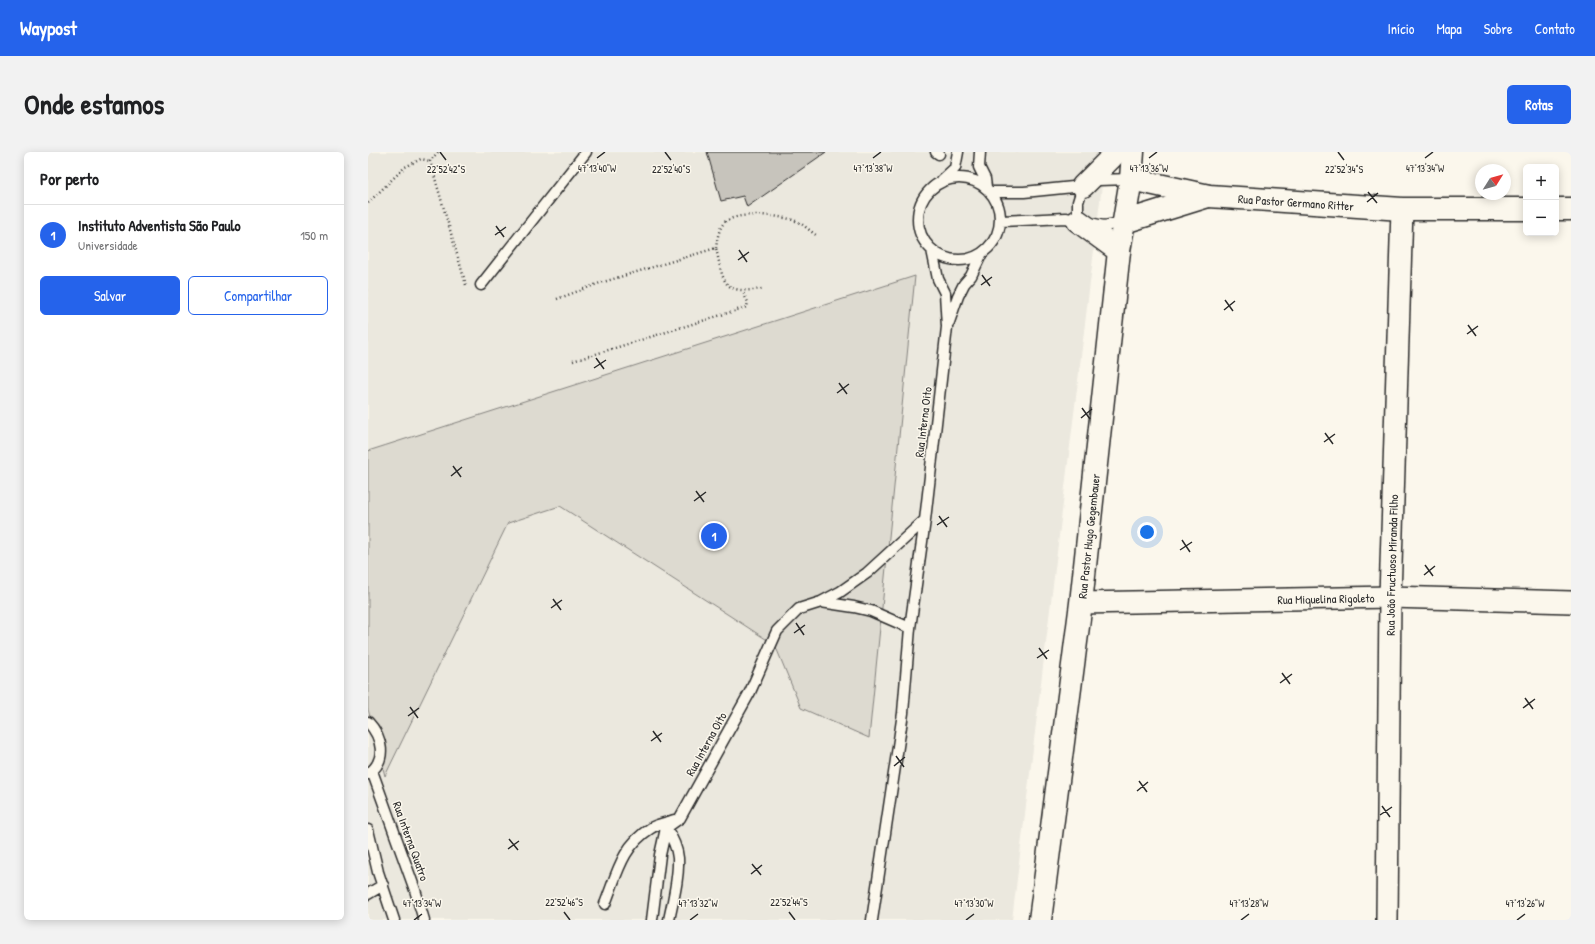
<!DOCTYPE html>
<html lang="pt">
<head>
<meta charset="utf-8">
<style>
  :root { --surface:#fff; --page:#f2f2f2; --text:#202124; --muted:#757577; --line:#e0e0e0; --accent:#2563eb }
  body { margin:0; font-family:"Patrick Hand",sans-serif; background:var(--page); color:var(--text) }
  .controls { position:absolute; right:12px; top:12px; display:grid; overflow:hidden; border-radius:6px; box-shadow:0 2px 10px #0003 }
  .controls button { width:36px; height:36px; display:grid; place-items:center; padding:0; border:0; border-bottom:1px solid var(--line); background:var(--surface); color:var(--text); font:20px sans-serif }
  .compass { position:absolute; left:1107px; top:12px; width:36px; height:36px; border-radius:50%; background:var(--surface); box-shadow:0 2px 10px #0003; rotate:53deg }
  .you { position:absolute; left:779px; top:380px; width:14px; height:14px; margin:-10px; border:3px solid #fff; border-radius:50%; background:#1a73e8; box-shadow:0 0 0 6px #1a73e833 }
  .badge { display:grid; place-items:center; width:26px; height:26px; border-radius:50%; background:var(--accent); color:#fff; font-size:13px; font-weight:700 }
  .pin { position:absolute; translate:-50% -50%; border:2px solid #fff; box-shadow:0 1px 4px #0006 }
  .list { margin:0; padding:0; list-style:none }
  h2 { display:flex; justify-content:space-between; align-items:center; height:52px; margin:0; padding:0 16px; font-size:17px }
  h2 small { font-size:13px; font-weight:400; color:var(--muted) }
  .list li { display:grid; grid-template-columns:26px 1fr auto; gap:12px; align-items:center; box-sizing:border-box; height:60px; padding:0 16px; border-top:1px solid var(--line) }
  .list b { display:block; font-size:15px; white-space:nowrap }
  .list p { margin:0; font-size:13px; white-space:nowrap; color:var(--muted) }
  .list em { font-size:13px; font-style:normal; color:var(--muted) }
  .actions { display:flex; gap:8px; padding:12px 16px }
  .actions a { flex:1; padding:9px 0; border:1px solid var(--accent); border-radius:6px; text-align:center; font-size:14px; color:var(--accent) }
  .actions .main { background:var(--accent); color:#fff }
  .map { position:relative; flex:none; width:1203px; height:768px; overflow:hidden; border-radius:6px }
  header { display:flex; align-items:center; gap:24px; box-sizing:border-box; height:56px; padding:0 20px; background:var(--accent); color:#fff }
  header strong { font-size:19px }
  nav { display:flex; gap:22px; margin-inline-start:auto; font-size:14px }
  .intro { display:flex; align-items:center; justify-content:space-between; box-sizing:border-box; height:96px; padding:0 24px }
  h1 { margin:0; font-size:28px }
  .button { padding:10px 18px; border-radius:6px; background:var(--accent); color:#fff; font-size:14px; font-weight:700 }
  main { display:flex; gap:24px; padding:0 24px }
  aside { flex:1; background:var(--surface); border-radius:6px; box-shadow:0 2px 10px #0003 }
  .map>svg:first-child { display:block }
</style>
</head>
<body>
<header>
<strong>Waypost</strong>
<nav><a>Início</a><a>Mapa</a><a>Sobre</a><a>Contato</a></nav>
</header>
<div class="intro"><h1>Onde estamos</h1><a class="button">Rotas</a></div>
<main>
<aside>
<h2>Por perto<small></small></h2>
<ul class="list">
<li><span class="badge">1</span><div><b>Instituto Adventista São Paulo</b><p>Universidade</p></div><em>150 m</em></li>
</ul>
<div class="actions"><a class="main">Salvar</a><a>Compartilhar</a></div>
</aside>
<div class="map">
<svg width="1203" height="768" viewBox="0 0 1203 768">
  <rect width="100%" height="100%" fill="#fbf7ec"/>
  <filter id="ink" filterUnits="userSpaceOnUse"><feTurbulence type="fractalNoise" baseFrequency=".025" numOctaves="2"/><feDisplacementMap in="SourceGraphic" scale="8" xChannelSelector="R" yChannelSelector="G"/><feConvolveMatrix kernelMatrix="1 2 1 2 8 2 1 2 1" color-interpolation-filters="sRGB"/></filter>
  <g filter="url(#ink)">
    <path fill="#ebe8de" d="M0 0H738L644 768H0Z"/>
    <path fill="#dddad0" stroke="#84827e" d="M547 124 501 586 433 556 407 493 192 354 140 371 17 624 0 557V299Z"/>
    <path fill="#c7c4bc" stroke="#2b2b2b" d="M339 0H458L379 55 375 44 353 49Z"/>
    <g fill="none" stroke-linecap="round" stroke-linejoin="round">
      <defs>
        <path id="service" d="M568 0 571 2
          M612 0 611 15 617 27 618 35
          M550 67a41 41 0 1 1 82 0a41 41 0 1 1-82 0Z
          M574 28 587 16 590 0
          M624 40H656L715 34 730 28 763 27
          M633 69 698 66 736 74 756 70
          M710 69V50L715 34
          M113 133 218 0
          M581 170 590 144 596 132 603 124 613 103
          M453 450 486 455 503 459 542 476
          M0 570C14 585 20 608 0 622
          M4 619 47 738 56 768
          M298 676C304 685 309 695 310 706 311 726 305 748 301 768
          M0 678 10 720 26 768
          M0 742 15 733
          M237 752C249 722 254 694 283 676 289 672 299 671 306 668
          M284 768 292 703 298 676 312 666 382 540 409 479 431 457 453 450 472 440 499 421 557 368
          M504 768 535 561 542 476 557 368 579 175 577 141 570 127 564 98"/>
        <g id="minor">
          <path id="s1" d="M713 451 1022 445 1203 450"/>
          <path id="s2" d="M1019 768 1022 445 1034 57"/>
        </g>
        <g id="tertiary">
          <path id="s3" d="M763 27 841 44 1034 57H1158"/>
          <path d="M1188 57H1203"/>
          <path d="M756 70 840 44"/>
        </g>
        <g id="secondary">
          <path d="M715 34 743 6 748 0"/>
          <path d="M710 69 751 99"/>
          <path id="s4" d="M672 768 713 451 751 99 763 27 765 0"/>
        </g>
      </defs>
      <use href="#service" stroke="#2b2b2b" stroke-width="13"/>
      <use href="#minor" stroke="#2b2b2b" stroke-width="24"/>
      <use href="#tertiary" stroke="#2b2b2b" stroke-width="25"/>
      <use href="#secondary" stroke="#2b2b2b" stroke-width="25"/>
      <path stroke="#2b2b2b" stroke-width="2.5" stroke-dasharray="1 3" stroke-linecap="butt" d="M70 0 62 9 98 133
        M0 51 37 15 53 7 62 9
        M348 96C349 89 350 79 355 72 365 58 416 63 430 70 436 73 442 79 448 83
        M189 147 232 131 348 96C356 132 354 142 394 137
        M205 209 379 155 380 150 374 139"/>
      <use href="#service" stroke="#fbf7ec" stroke-width="10"/>
      <use href="#minor" stroke="#fbf7ec" stroke-width="21"/>
      <use href="#tertiary" stroke="#fbf7ec" stroke-width="22"/>
      <use href="#secondary" stroke="#fbf7ec" stroke-width="22"/>
    </g>
  </g>
  <path fill="none" stroke="#2b2b2b" stroke-width="1.5" d="M72 0 78 8M297 0 303 8M970 0 976 8M229 6 237 0M505 6 513 0M781 6 789 0M1057 6 1065 0M1000 40 1009 51M999 50 1010 41M128 74 136 85M127 83 138 75M371 98 379 110M370 108 381 100M614 123 622 134M613 133 624 125M857 148 865 159M856 158 867 149M1100 173 1108 184M1099 182 1110 174M228 206 236 217M226 216 238 208M471 231 479 242M469 241 481 232M714 256 722 267M713 266 724 257M957 281 965 292M956 290 967 282M85 314 93 325M83 324 94 315M328 339 336 350M326 349 338 340M571 364 579 375M569 373 581 365M814 388 822 400M812 398 824 390M1057 413 1065 424M1056 423 1067 414M185 447 193 458M183 456 194 448M428 471 436 483M426 481 437 473M671 496 679 507M669 506 681 498M914 521 922 532M912 531 924 522M1157 546 1165 557M42 555 50 566M1155 556 1167 547M40 564 51 556M285 579 293 590M283 589 294 581M528 604 536 615M526 614 537 605M771 629 779 640M769 639 780 630M1014 654 1022 665M1012 663 1024 655M141 687 150 698M140 697 151 689M384 712 393 723M383 722 394 713M196 760 202 768M421 760 427 768M46 768 54 762M322 768 330 762M598 768 606 762M873 768 881 762M1149 768 1157 762"/>
  <g text-anchor="middle" dominant-baseline="central" stroke-width="3" stroke-linejoin="round" paint-order="stroke">
    <g font-size="12" fill="#2b2b2b" stroke="#fbf7ec">
      <text stroke="none"><textPath href="#s3" startOffset="167">Rua Pastor Germano Ritter</textPath></text>
      <text transform="translate(555 270) rotate(-83)">Rua Interna Oito</text>
      <text stroke="none"><textPath href="#s4" startOffset="387">Rua Pastor Hugo Gegembauer</textPath></text>
      <text stroke="none"><textPath href="#s2" startOffset="355">Rua João Fructuoso Miranda Filho</textPath></text>
      <text stroke="none"><textPath href="#s1" startOffset="245">Rua Miquelina Rigoleto</textPath></text>
      <text transform="translate(338 592) rotate(-61)">Rua Interna Oito</text>
      <text transform="translate(43 689) rotate(70)">Rua Interna Quatro</text>
    </g>
  </g>
  <g font-size="10" text-anchor="middle" fill="#2b2b2b" stroke="#fbf7ec" stroke-width="3" stroke-linejoin="round" paint-order="stroke">
    <text x="229" y="20">47°13'40"W</text>
    <text x="505" y="20">47°13'38"W</text>
    <text x="1057" y="20">47°13'34"W</text>
    <text x="781" y="20">47°13'36"W</text>
    <text x="78" y="21">22°52'42"S</text>
    <text x="303" y="21">22°52'40"S</text>
    <text x="976" y="21">22°52'34"S</text>
    <text x="196" y="754">22°52'46"S</text>
    <text x="421" y="754">22°52'44"S</text>
    <text x="54" y="755">47°13'34"W</text>
    <text x="330" y="755">47°13'32"W</text>
    <text x="606" y="755">47°13'30"W</text>
    <text x="881" y="755">47°13'28"W</text>
    <text x="1157" y="755">47°13'26"W</text>
  </g>
</svg>
<div class="controls">
<button>+</button>
<button>−</button>
</div>
<svg class="compass" viewBox="-18 -18 36 36"><path d="M0-13l5 13h-10z" fill="#e53935"/><path d="M0 13l5-13h-10z" fill="#757577"/></svg>
<div class="you"></div>
<div class="pin badge" style="left:346px;top:384px">1</div>
</div>
</main>
</body>
</html>
